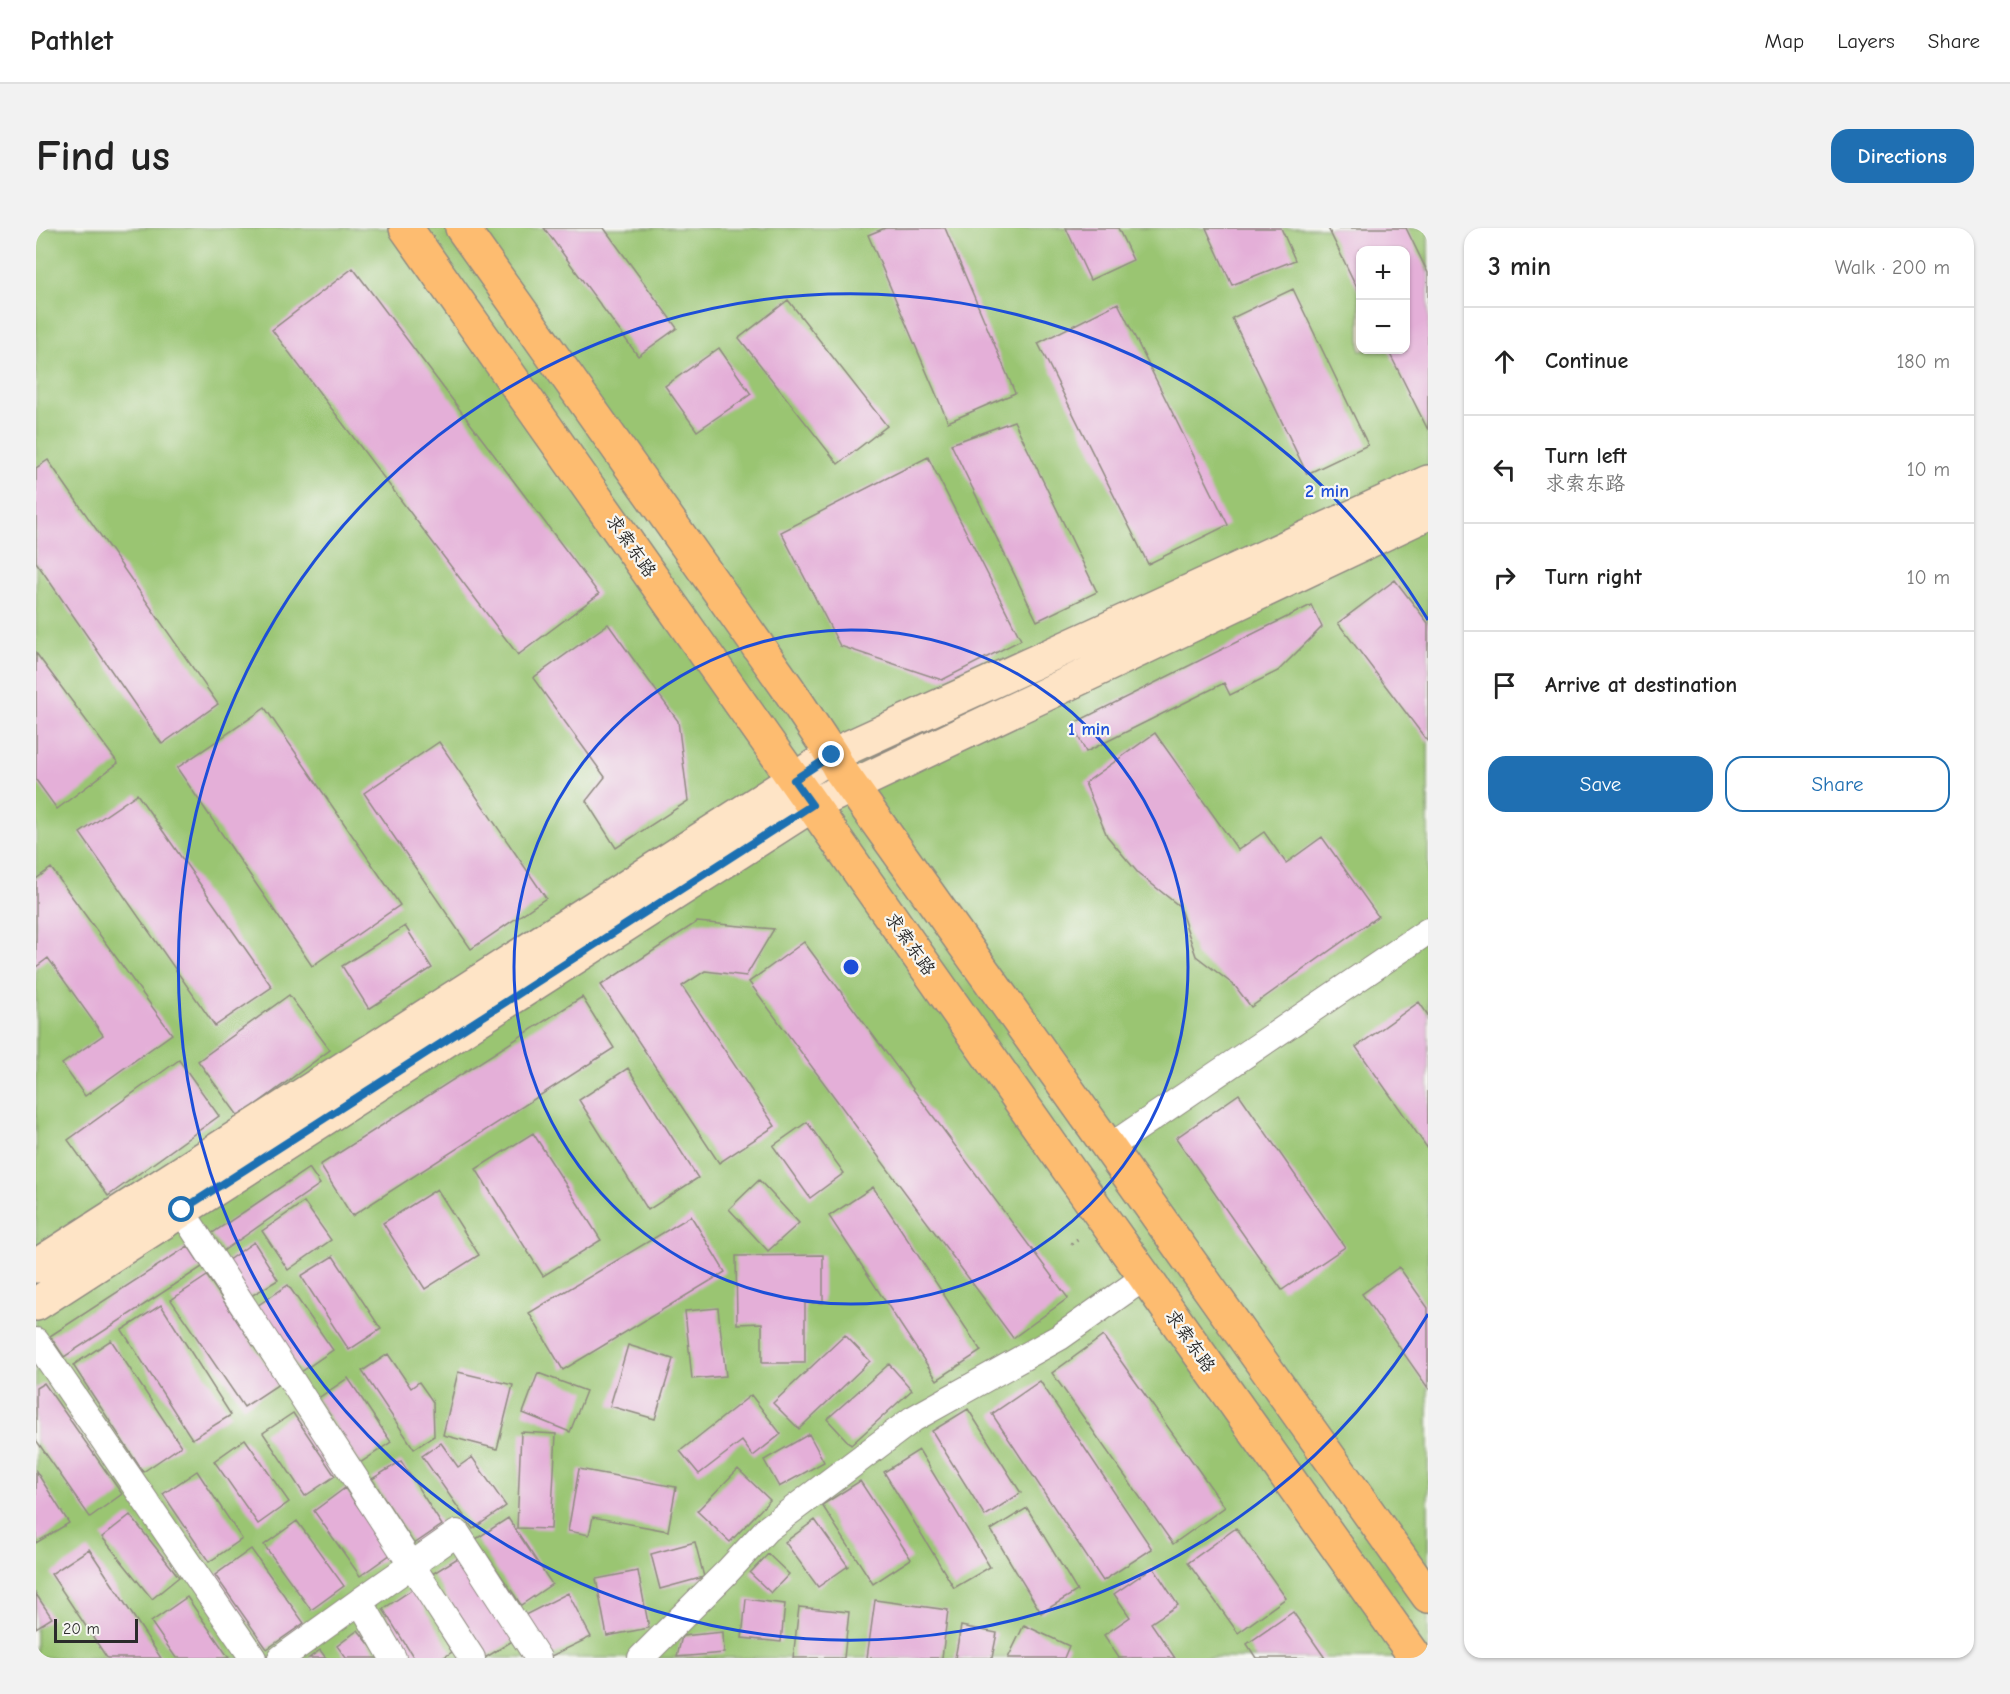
<!DOCTYPE html>
<html lang="en">
<head>
<meta charset="utf-8">
<style>
  :root { --surface:#fff; --page:#f2f2f2; --text:#222; --muted:#767676; --line:#e0e0e0; --accent:#1f6fb2 }
  body { margin:0; font-family:"Comic Neue","LXGW WenKai TC",sans-serif; background:var(--page); color:var(--text) }
  .controls { position:absolute; right:18px; top:18px; display:grid; overflow:hidden; border-radius:12px; box-shadow:0 2px 4px #0004 }
  .controls button { width:54px; height:54px; display:grid; place-items:center; padding:0; border:0; border-bottom:2px solid var(--line); background:var(--surface); color:var(--text); font:30px sans-serif }
  .scale { position:absolute; left:18px; bottom:15px; width:84px; box-sizing:border-box; padding-left:6px; border:3px solid #2b2b2b; border-top:0; font-size:16px; line-height:21px; white-space:nowrap; color:#2b2b2b; -webkit-text-stroke:4px #f6f6f2; paint-order:stroke }
  .stop { position:absolute; width:18px; height:18px; margin:-14px; border:4px solid #1f6fb2; border-radius:50%; background:#fff }
  .stop.end { background:#1f6fb2; border-color:#fff; box-shadow:0 2px 6px #0008 }
  .list { margin:0; padding:0; list-style:none }
  h2 { display:flex; justify-content:space-between; align-items:center; height:78px; margin:0; padding:0 24px; font-size:26px }
  h2 small { font-size:20px; font-weight:400; color:var(--muted) }
  .list li { display:grid; grid-template-columns:39px 1fr auto; gap:18px; align-items:center; box-sizing:border-box; height:108px; padding:0 24px; border-top:2px solid var(--line) }
  .list b { display:block; font-size:22px; white-space:nowrap }
  .list p { margin:0; font-size:20px; white-space:nowrap; color:var(--muted) }
  .list em { font-size:20px; font-style:normal; color:var(--muted) }
  .actions { display:flex; gap:12px; padding:18px 24px }
  .actions a { flex:1; padding:14px 0; border:2px solid var(--accent); border-radius:18px; text-align:center; font-size:21px; color:var(--accent) }
  .actions .main { background:var(--accent); color:#fff }
  .icon { flex:none; width:33px; height:33px; fill:none; stroke:currentColor; stroke-width:2; stroke-linecap:round; stroke-linejoin:round }
  .map { position:relative; flex:none; width:1392px; height:1430px; overflow:hidden; border-radius:18px }
  header { display:flex; align-items:center; gap:36px; box-sizing:border-box; height:84px; padding:0 30px; background:var(--surface); border-bottom:2px solid var(--line) }
  header strong { font-size:28px }
  nav { display:flex; gap:33px; margin-inline-start:auto; font-size:21px }
  .intro { display:flex; align-items:center; justify-content:space-between; box-sizing:border-box; height:144px; padding:0 36px }
  h1 { margin:0; font-size:42px }
  .button { padding:15px 27px; border-radius:18px; background:var(--accent); color:#fff; font-size:21px; font-weight:700 }
  main { display:flex; gap:36px; padding:0 36px }
  aside { flex:1; background:var(--surface); border-radius:18px; box-shadow:0 2px 4px #0004 }
  .map>svg:first-child { display:block }
</style>
</head>
<body>
<header>
<strong>Pathlet</strong>
<nav><a>Map</a><a>Layers</a><a>Share</a></nav>
</header>
<div class="intro"><h1>Find us</h1><a class="button">Directions</a></div>
<main>
<div class="map">
<svg width="1392" height="1430" viewBox="0 0 1392 1430">
  <rect width="100%" height="100%" fill="#f6f6f2"/>
  <filter id="ink" filterUnits="userSpaceOnUse"><feTurbulence type="fractalNoise" baseFrequency=".0167" numOctaves="2"/><feDisplacementMap in="SourceGraphic" scale="12" xChannelSelector="R" yChannelSelector="G"/><feConvolveMatrix kernelMatrix="1 2 1 2 8 2 1 2 1" color-interpolation-filters="sRGB"/></filter>
  <filter id="wash" filterUnits="userSpaceOnUse"><feTurbulence type="fractalNoise" baseFrequency=".008" numOctaves="4" result="noise"/><feDisplacementMap in="SourceGraphic" scale="24" xChannelSelector="R" yChannelSelector="G"/><feGaussianBlur stdDeviation="1.35" result="paint"/><feColorMatrix in="noise" values="0 0 0 0 0 0 0 0 0 0 0 0 0 0 0 0 0 1.4 0 .05"/><feComposite in="paint" operator="in"/></filter>
  <g filter="url(#wash)">
    <rect width="100%" height="100%" fill="#f3e8d6"/>
    <path fill="#9ac572" stroke="#62784e" stroke-width="1.5" fill-rule="evenodd" d="M0 0H1392V1430H0ZM1324 22H1370V122H1324Z"/>
    <g id="blocks">
      <path fill="#e4afd8" d="M508 0H568L641 100 602 128Z
        M849 0H909L979 165 912 194 832 7Z
        M1030 0H1082L1097 32 1054 52Z
        M1170 0H1245L1259 32 1196 57Z
        M1292 0H1370L1392 45V202L1352 122H1370V22H1324V66Z
        M317 40 563 366 482 427 236 102Z
        M1257 61 1332 217 1271 246 1196 90Z
        M752 72 851 198 802 236 703 110Z
        M1082 75 1192 297 1112 336 1002 115Z
        M683 120 715 166 661 203 629 158Z
        M978 193 1061 364 1001 393 915 216Z
        M892 229 985 412 906 452 804 418 745 304Z
        M12 232 182 476 126 516 0 334V240Z
        M1359 352 1392 395V514L1302 395Z
        M1275 377 1286 399 1242 443 1194 467 1188 455 1050 524 1036 496Z
        M572 396 642 493 652 573 580 620 550 573 569 549 497 450Z
        M0 425 82 535 21 581 0 552Z
        M229 480 364 677 276 738 141 540Z
        M1119 505 1202 622 1228 604 1250 635 1286 609 1342 688 1215 779 1199 758 1160 728 1143 678 1102 645 1071 608 1049 555Z
        M403 514 510 670 435 721 328 565Z
        M101 566 236 759 179 798 44 605Z
        M15 640 136 806 49 868 26 836 67 807 12 730 0 739V651Z
        M661 694 738 701 710 748 669 743 646 758 739 898 683 935 565 757Z
        M369 698 396 740 333 781 306 738Z
        M768 714 1032 1070 977 1110 713 754Z
        M253 767 294 822 203 889 162 833Z
        M546 769 578 820 316 988 284 937Z
        M1383 774 1392 787V921L1320 819Z
        M143 832 183 888 72 968 32 912Z
        M592 840 662 950 612 982 543 872Z
        M1203 866 1309 1019 1246 1062 1140 910Z
        M771 894 808 945 774 970 737 918Z
        M497 905 565 1012 507 1048 440 941Z
        M273 940 284 956 187 1023 175 1006Z
        M723 952 763 995 732 1023 693 981Z
        M837 959 945 1123 901 1152 793 988Z
        M401 961 443 1027 389 1061 347 995Z
        M268 974 295 1012 252 1042 226 1003Z
        M655 988 689 1044 527 1142 493 1085Z
        M218 1014 242 1052 210 1071 188 1035Z
        M152 1018 166 1039 28 1129 14 1108Z
        M787 1027V1075H769V1135H726V1095L701 1096 700 1028Z
        M297 1028 345 1101 313 1122 265 1048Z
        M1363 1039 1392 1080V1160L1326 1066Z
        M171 1048 243 1156 208 1179 135 1072Z
        M252 1057 297 1122 265 1144 221 1078Z
        M125 1077 195 1187 156 1211 86 1102Z
        M682 1080 690 1148 656 1151 649 1083Z
        M809 1107 834 1133 763 1201 737 1175Z
        M1067 1108 1189 1279 1137 1316 1016 1145Z
        M75 1112 145 1218 107 1244 37 1137Z
        M592 1117 637 1131 619 1191 574 1178Z
        M352 1126 375 1160 383 1154 397 1174 398 1208 378 1221 326 1143Z
        M853 1136 876 1162 815 1217 791 1191Z
        M422 1144 477 1157 461 1221 407 1207Z
        M502 1145 550 1163 534 1204 487 1185Z
        M312 1150 355 1214 324 1235 281 1171Z
        M1004 1153 1116 1321 1067 1353 956 1186Z
        M8 1155 86 1266 54 1289 0 1212V1160Z
        M715 1167 745 1206 717 1228 706 1213 663 1246 644 1223Z
        M932 1181 985 1265 949 1288 896 1203Z
        M257 1185 299 1248 269 1268 227 1205Z
        M485 1204 520 1206 515 1301 481 1300Z
        M773 1206 788 1234 743 1259 728 1232Z
        M209 1211 253 1274 222 1296 178 1233Z
        M405 1215 422 1239 436 1229 470 1278 437 1301 386 1228Z
        M883 1222 954 1339 918 1360 848 1244Z
        M365 1233 406 1297 378 1316 336 1251Z
        M543 1241 640 1259 632 1303 557 1289 553 1307 532 1303Z
        M702 1241 734 1272 694 1314 661 1283Z
        M0 1243 33 1295 0 1315Z
        M161 1243 206 1311 173 1334 127 1266Z
        M824 1253 875 1331 837 1356 786 1277Z
        M309 1260 355 1326 324 1348 278 1283Z
        M991 1280 1041 1363 1005 1385 955 1302Z
        M94 1287 143 1349 116 1371 66 1309Z
        M472 1290 516 1356 485 1377 440 1311Z
        M779 1292 812 1338 782 1359 749 1314Z
        M261 1293 308 1358 275 1382 228 1317Z
        M1200 1300 1250 1370 1202 1405 1152 1335Z
        M659 1314 668 1349 624 1361 615 1326Z
        M53 1321 125 1430H71L15 1346Z
        M215 1321 268 1395 231 1421 179 1347Z
        M732 1326 753 1346 735 1365 714 1345Z
        M425 1328 478 1412 449 1430 396 1346Z
        M1117 1339 1142 1377 1115 1395 1139 1430H1083L1068 1407 1094 1389 1078 1366Z
        M602 1343 613 1400 571 1408 560 1351Z
        M377 1361 416 1424 407 1430H378L347 1381Z
        M532 1365 555 1409 511 1430 489 1387Z
        M0 1366 16 1390 0 1400Z
        M151 1369 193 1430H140L115 1394Z
        M710 1371 749 1376 745 1414 706 1410Z
        M839 1372 912 1382 906 1430H831Z
        M763 1379 813 1384 808 1430H757Z
        M1257 1384 1289 1430H1220L1211 1416Z
        M988 1397 1033 1418 1028 1430H972Z
        M925 1398 961 1405 956 1430H919Z
        M322 1402 344 1430H310L301 1418Z
        M687 1404 688 1425 641 1429 646 1408Z
        M284 1422 290 1430H273Z"/>
    </g>
  </g>
  <g filter="url(#ink)">
    <use href="#blocks" fill-opacity="0" stroke="#8f8a80" stroke-width="1.5"/>
    <g fill="none" stroke-linecap="round" stroke-linejoin="round">
      <defs>
        <path id="minor" d="M1072 920 1392 703
          M145 982 436 1430
          M0 1113 217 1430
          M324 1373 421 1305 502 1430
          M245 1430 324 1373 357 1430
          M605 1430 691 1344 731 1301 877 1191 1024 1109 1109 1049"/>
        <path id="secondary" d="M0 1038 796 527 1392 254
          M0 1076 776 577 1392 285"/>
        <path id="primary" d="M370 0 1035 945 1380 1430
          M426 0 753 462 796 527 804 542 1392 1368"/>
      </defs>
      <use href="#minor" stroke="#8f8a80" stroke-width="28"/>
      <use href="#secondary" stroke="#8f8a80" stroke-width="36"/>
      <use href="#primary" stroke="#8f8a80" stroke-width="36"/>
      <path stroke="#8f8a80" stroke-width="4" stroke-dasharray="1.5 4.5" stroke-linecap="butt" d="M1035 1016 1044 1010"/>
      <use href="#minor" stroke="#fff" stroke-width="26"/>
      <use href="#secondary" stroke="#fee4c6" stroke-width="33"/>
      <use href="#primary" stroke="#fdbc70" stroke-width="33"/>
    </g>
  </g>
  <g fill="none" stroke-linecap="round" stroke-linejoin="round" filter="url(#ink)">
    <path stroke="#1f6fb2" stroke-width="8" d="M146 982 776 577 758 552 796 527"/>
  </g>
  <g fill="none" stroke="#1d4ed8" stroke-width="3">
    <circle cx="815" cy="739" r="337"/>
    <path d="M1392 1086A673 673 0 1 1 1392 392"/>
  </g>
  <g text-anchor="middle" dominant-baseline="central" stroke-width="4.5" stroke-linejoin="round" paint-order="stroke">
    <g font-size="18" fill="#2b2b2b" stroke="#f6f6f2">
      <text transform="translate(595 318) rotate(55)">求索东路</text>
      <text transform="translate(874 716) rotate(55)">求索东路</text>
      <text transform="translate(1154 1113) rotate(55)">求索东路</text>
    </g>
  </g>
  <circle cx="815" cy="739" r="9" fill="#1d4ed8" stroke="#f6f6f2" stroke-width="3"/>
  <g font-size="18" text-anchor="middle" font-weight="bold" fill="#1d4ed8" stroke="#f6f6f2" stroke-width="4.5" stroke-linejoin="round" paint-order="stroke">
    <text x="1291" y="269">2 min</text>
    <text x="1053" y="507">1 min</text>
  </g>
</svg>
<div class="controls">
<button>+</button>
<button>−</button>
</div>
<div class="scale">20 m</div>
<div class="stop" style="left:146px;top:982px"></div>
<div class="stop end" style="left:796px;top:527px"></div>
</div>
<aside>
<h2>3 min<small>Walk · 200 m</small></h2>
<ul class="list">
<li><svg class="icon" aria-label="ahead" viewBox="0 0 24 24"><path d="M12 20V5M6 11l6-6 6 6"/></svg><div><b>Continue</b></div><em>180 m</em></li>
<li><svg class="icon" aria-label="left" viewBox="0 0 24 24"><path d="M17 20v-9H6M10 6l-5 5 5 5"/></svg><div><b>Turn left</b><p>求索东路</p></div><em>10 m</em></li>
<li><svg class="icon" aria-label="right" viewBox="0 0 24 24"><path d="M7 20v-9h11M14 6l5 5-5 5"/></svg><div><b>Turn right</b></div><em>10 m</em></li>
<li><svg class="icon" aria-label="arrive" viewBox="0 0 24 24"><path d="M6 21V4h12l-3 4 3 4H6"/></svg><div><b>Arrive at destination</b></div></li>
</ul>
<div class="actions"><a class="main">Save</a><a>Share</a></div>
</aside>
</main>
</body>
</html>
